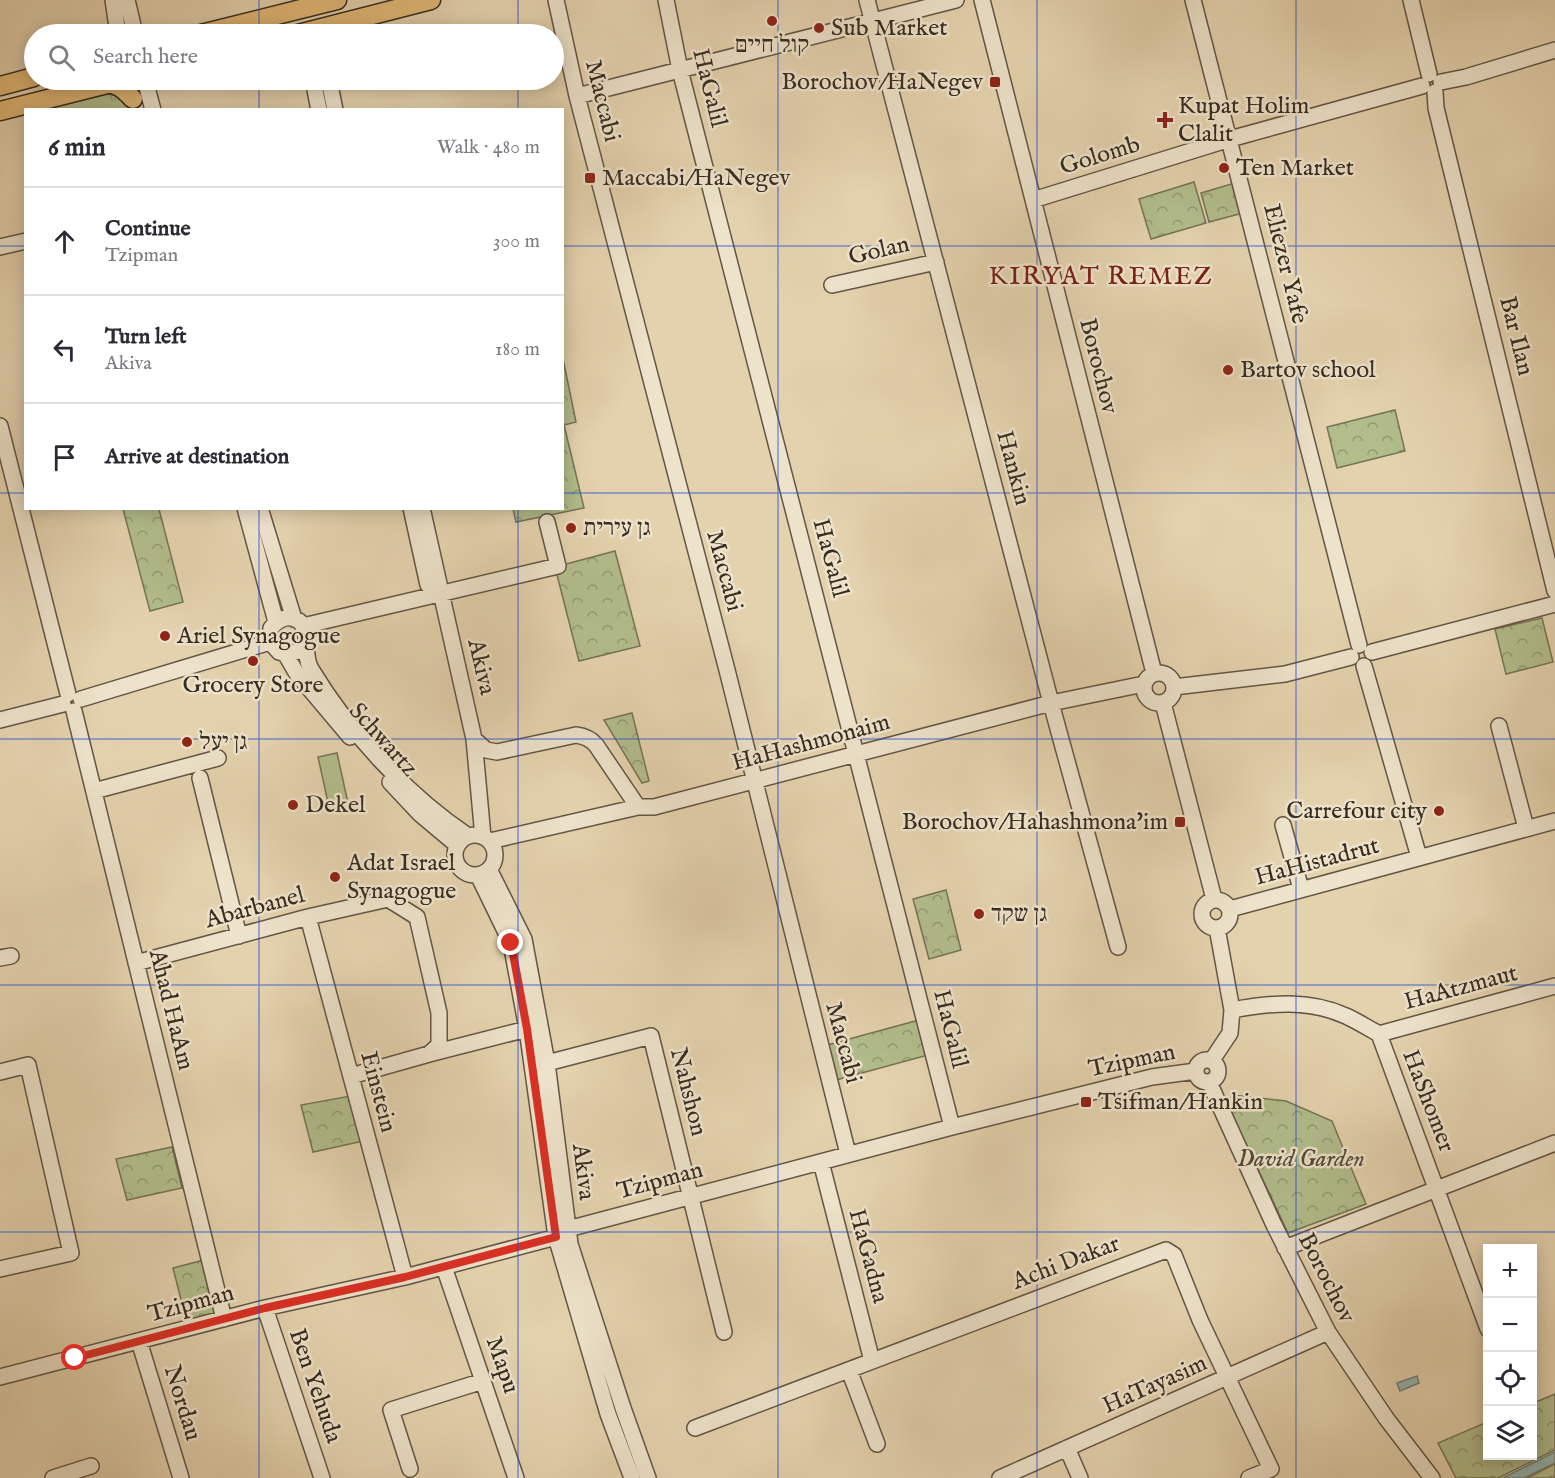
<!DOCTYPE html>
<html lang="en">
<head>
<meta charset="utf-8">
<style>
  :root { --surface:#fff; --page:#f2f2f3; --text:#2b2b33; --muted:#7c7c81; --line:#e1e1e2 }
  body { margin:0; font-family:"IM FELL English","Frank Ruhl Libre",serif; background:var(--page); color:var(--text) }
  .controls { position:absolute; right:18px; bottom:18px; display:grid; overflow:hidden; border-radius:0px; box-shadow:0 3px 15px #0003 }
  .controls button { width:54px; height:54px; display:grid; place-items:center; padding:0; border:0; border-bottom:2px solid var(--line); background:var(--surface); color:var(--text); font:30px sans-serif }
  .stop { position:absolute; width:18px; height:18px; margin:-14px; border:4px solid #d93025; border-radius:50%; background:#fff }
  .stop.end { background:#d93025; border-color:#fff; box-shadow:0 2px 6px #0008 }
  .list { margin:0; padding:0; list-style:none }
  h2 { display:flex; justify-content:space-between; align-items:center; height:78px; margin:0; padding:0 24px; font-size:26px }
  h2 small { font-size:20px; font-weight:400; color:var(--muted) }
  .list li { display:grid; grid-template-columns:39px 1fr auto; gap:18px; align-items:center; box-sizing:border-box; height:108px; padding:0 24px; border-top:2px solid var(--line) }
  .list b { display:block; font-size:22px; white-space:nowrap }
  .list p { margin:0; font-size:20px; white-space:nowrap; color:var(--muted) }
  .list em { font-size:20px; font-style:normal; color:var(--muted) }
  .icon { flex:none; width:33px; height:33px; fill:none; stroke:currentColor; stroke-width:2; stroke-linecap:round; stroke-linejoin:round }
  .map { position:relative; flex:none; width:1555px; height:1478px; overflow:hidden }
  .search { position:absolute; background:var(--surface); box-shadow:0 3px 15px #0003; left:24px; top:24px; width:540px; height:66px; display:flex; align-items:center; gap:15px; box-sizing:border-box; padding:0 21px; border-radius:33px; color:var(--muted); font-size:22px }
  .panel { position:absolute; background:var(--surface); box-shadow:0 3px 15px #0003; left:24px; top:108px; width:540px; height:402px; border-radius:0px }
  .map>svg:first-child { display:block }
</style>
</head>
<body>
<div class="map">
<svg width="1555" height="1478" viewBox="0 0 1555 1478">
  <defs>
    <pattern id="grass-tufts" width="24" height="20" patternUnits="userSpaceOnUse" patternTransform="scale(1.5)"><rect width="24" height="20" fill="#b2bd8c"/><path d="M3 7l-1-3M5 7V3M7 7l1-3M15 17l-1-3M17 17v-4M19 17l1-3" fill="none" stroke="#929a72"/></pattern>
    <pattern id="forest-crowns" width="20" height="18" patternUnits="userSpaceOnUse" patternTransform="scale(1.5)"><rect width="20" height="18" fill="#b2bd8c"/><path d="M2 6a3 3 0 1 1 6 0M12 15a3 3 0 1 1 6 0" fill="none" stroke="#929a72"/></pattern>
  </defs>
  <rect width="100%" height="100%" fill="#e4d2ae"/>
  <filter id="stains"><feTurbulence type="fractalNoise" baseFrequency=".00333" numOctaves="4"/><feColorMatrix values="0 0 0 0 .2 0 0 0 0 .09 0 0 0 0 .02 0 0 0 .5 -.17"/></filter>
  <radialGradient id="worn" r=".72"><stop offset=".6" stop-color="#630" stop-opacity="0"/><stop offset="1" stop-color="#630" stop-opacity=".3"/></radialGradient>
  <path fill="url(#grass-tufts)" stroke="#757456" stroke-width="1.5" d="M103 94 116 95 131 106V109H55L54 105Z"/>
  <path fill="url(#forest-crowns)" stroke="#757456" stroke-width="1.5" d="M1194 182 1206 223 1151 239 1139 199Z
    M1235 183 1243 213 1209 222 1201 193Z
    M563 359 576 422 564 425 584 508 516 522 513 509 562 508Z
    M1395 410 1405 451 1337 468 1327 427Z
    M123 509H159L183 602 150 611Z
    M615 551 640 646 579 661 555 567Z
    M1542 618 1553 662 1506 674 1495 629Z
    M632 713 649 781 642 783 604 720Z
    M946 890 961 950 929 959 913 899Z
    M919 1020 928 1055 836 1080 827 1045Z
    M356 1095 368 1140 313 1152 301 1105Z
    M1232 1095 1286 1101 1332 1121 1366 1204 1288 1233 1229 1108Z
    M172 1147 182 1188 127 1200 116 1159Z
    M204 1260 218 1315 187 1323 173 1268Z
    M1555 1394V1450L1498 1478H1456L1438 1443 1487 1422 1488 1456H1532L1533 1403Z
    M1555 1464V1478H1527Z"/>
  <path fill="#b2bd8c" stroke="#757456" stroke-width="1.5" d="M337 753 348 803 329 807 318 757Z"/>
  <path fill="#96b6b0" stroke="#707f77" stroke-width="1.5" d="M1417 1376 1419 1383 1400 1391 1397 1383Z
    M1555 1452V1463L1524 1478H1503Z"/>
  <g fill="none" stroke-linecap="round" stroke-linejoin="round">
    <defs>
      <path id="minor" d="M113 0 118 34
        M127 0 135 34
        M556 0 577 96 727 670 848 1154
        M666 0 680 70 952 1127
        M867 0 1051 703 1118 947
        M982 0 1154 673
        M1193 0 1359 645
        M1411 0 1429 74
        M145 80 153 110
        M313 80 319 110
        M329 80 335 110
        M1441 82 1466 77 1555 50
        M1435 92 1436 108 1555 591
        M577 96 956 0
        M1033 200 1230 139 1422 86
        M0 247 26 241
        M832 285 936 262
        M0 426 68 694
        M245 508 276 622
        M260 508 294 619
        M411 508 428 585
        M422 508 474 739 483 837
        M303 626 558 566 547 522
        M304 645C297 654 290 656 279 652L270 642 271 628C278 619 289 614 299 621 311 630 302 654 311 669 349 732 407 795 468 836
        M1372 652 1555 604
        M286 655 297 674 350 737
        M1364 666 1419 857
        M1144 688a15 15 0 1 1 30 0a15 15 0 1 1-30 0Z
        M1174 687 1285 674 1351 657
        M81 699 270 642
        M1163 703 1214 899
        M74 711 224 1319
        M0 720 63 704
        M1499 726 1526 828
        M474 739 486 750 497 752 576 735C584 736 590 738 596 745L638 807
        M200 778 239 936
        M390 782 420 814 457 845
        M94 791 218 758
        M1283 825 1301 889
        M455 855a20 20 0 1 1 40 0a20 20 0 1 1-40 0Z
        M490 841 638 807H654L1051 703 1144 684
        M489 869 524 939 547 1063 570 1244 623 1408 648 1478
        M478 875 511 943 527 1029 556 1237 608 1414 632 1478
        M1202 914a14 14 0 1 1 28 0a14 14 0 1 1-28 0Z
        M1230 909 1555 821
        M308 917 405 1277
        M0 958 11 956
        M136 963 308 917 388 899 417 917 439 1013V1045L429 1054 351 1076
        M1232 1010C1270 1003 1309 999 1346 1016 1357 1021 1368 1028 1379 1034L1488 1329
        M1379 1034 1555 986
        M429 1054 527 1029
        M1196 1071a11 11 0 1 1 22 0a11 11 0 1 1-22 0Z
        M1212 1060 1230 1033 1232 1010 1217 928
        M547 1063 651 1036 724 1332
        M0 1072 28 1065 71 1253 0 1269
        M1209 1082 1274 1225 1328 1332 1386 1418 1432 1478
        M821 1162 872 1361
        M1285 1248 1555 1143
        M444 1267 516 1478
        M265 1308 322 1478
        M139 1341 181 1478
        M849 1370 877 1444
        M0 1377 265 1308 405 1277 556 1237 568 1229 952 1127 1152 1077 1196 1071
        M695 1428 1166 1250 1174 1255 1200 1320 1271 1469 1249 1478
        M1067 1448 1080 1478
        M410 1469 391 1410 483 1381
        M53 1478 91 1466
        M1000 1478 1328 1332"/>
      <path id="major" d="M201 34 337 0
        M298 34 431 0
        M105 84C117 82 125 91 133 99
        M0 86 34 77
        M0 111 123 80"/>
    </defs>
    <use href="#minor" stroke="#635644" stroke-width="18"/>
    <use href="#major" stroke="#382c21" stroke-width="21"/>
    <use href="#minor" stroke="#ede2ca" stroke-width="15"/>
    <use href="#major" stroke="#e2b977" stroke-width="18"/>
  </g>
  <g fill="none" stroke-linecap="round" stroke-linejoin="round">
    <path stroke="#d93025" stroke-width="8" d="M75 1358 265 1308 405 1277 556 1237 527 1029 511 943"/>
  </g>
  <path fill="none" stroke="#1d4ed8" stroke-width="1.5" stroke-opacity="0.55" d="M259 0V34M518 0V34M778 0V1478M1037 0V1478M1296 0V1478M259 80V110M518 80V110M0 246H26M562 246H1555M0 493H26M562 493H1555M259 508V1478M518 508V1478M0 739H1555M0 985H1555M0 1232H1555"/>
  <g fill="#8f2418" stroke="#ede2ca" stroke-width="2">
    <circle cx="772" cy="21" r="6"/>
    <circle cx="819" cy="28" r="6"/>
    <rect x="989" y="76" width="12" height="12" rx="3"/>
    <path d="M1162 111h6v6h6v6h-6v6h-6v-6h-6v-6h6z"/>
    <circle cx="1224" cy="168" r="6"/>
    <rect x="584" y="172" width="12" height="12" rx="3"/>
    <circle cx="1228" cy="370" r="6"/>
    <circle cx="571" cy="528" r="6"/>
    <circle cx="165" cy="636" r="6"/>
    <circle cx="253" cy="661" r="6"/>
    <circle cx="187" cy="742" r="6"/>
    <circle cx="293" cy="805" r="6"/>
    <circle cx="1439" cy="811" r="6"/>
    <rect x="1174" y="816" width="12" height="12" rx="3"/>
    <circle cx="335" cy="877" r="6"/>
    <circle cx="979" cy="914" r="6"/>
    <rect x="1080" y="1096" width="12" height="12" rx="3"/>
  </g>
  <g text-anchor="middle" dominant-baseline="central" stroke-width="5" stroke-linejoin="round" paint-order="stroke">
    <g font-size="24" fill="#382c21" stroke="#ede2ca" text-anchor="start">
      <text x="831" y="28">Sub Market</text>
      <text x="772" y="45" text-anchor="middle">קול חיים</text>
      <text x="983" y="82" text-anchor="end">Borochov/HaNegev</text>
      <text x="1178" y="106">Kupat Holim<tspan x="1178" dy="28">Clalit</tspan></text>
      <text x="1236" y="168">Ten Market</text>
      <text x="602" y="178">Maccabi/HaNegev</text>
      <text x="1240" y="370">Bartov school</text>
      <text x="583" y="528">גן עירית</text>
      <text x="177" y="636">Ariel Synagogue</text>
      <text x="253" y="685" text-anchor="middle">Grocery Store</text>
      <text x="199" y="742">גן יעל</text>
      <text x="305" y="805">Dekel</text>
      <text x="1427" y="811" text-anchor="end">Carrefour city</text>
      <text x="1168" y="822" text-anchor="end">Borochov/Hahashmona'im</text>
      <text x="347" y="863">Adat Israel<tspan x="347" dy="28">Synagogue</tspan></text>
      <text x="991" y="914">גן שקד</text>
      <text x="1098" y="1102">Tsifman/Hankin</text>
    </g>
    <g font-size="24" fill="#382c21" stroke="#ede2ca">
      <text transform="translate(709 88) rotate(76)">HaGalil</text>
      <text transform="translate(602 101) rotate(76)">Maccabi</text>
      <text transform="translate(1100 156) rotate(-17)">Golomb</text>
      <text transform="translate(879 251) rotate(-13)">Golan</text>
      <text transform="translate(1285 264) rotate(76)">Eliezer Yafe</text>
      <text transform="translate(1516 336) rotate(76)">Bar Ilan</text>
      <text transform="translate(1098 366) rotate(76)">Borochov</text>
      <text transform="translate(1013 468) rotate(75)">Hankin</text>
      <text transform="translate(830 558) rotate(75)">HaGalil</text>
      <text transform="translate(724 571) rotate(75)">Maccabi</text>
      <text transform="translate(481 667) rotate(77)">Akiva</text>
      <text transform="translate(383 740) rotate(48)">Schwartz</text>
      <text transform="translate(811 743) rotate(-15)">HaHashmonaim</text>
      <text transform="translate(1317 862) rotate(-15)">HaHistadrut</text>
      <text transform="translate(255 908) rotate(-15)">Abarbanel</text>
      <text transform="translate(1461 988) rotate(-15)">HaAtzmaut</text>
      <text transform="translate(171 1010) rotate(76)">Ahad HaAm</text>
      <text transform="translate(950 1029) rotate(76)">HaGalil</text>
      <text transform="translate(843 1043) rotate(75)">Maccabi</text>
      <text transform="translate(1132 1061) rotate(-12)">Tzipman</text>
      <text transform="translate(378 1092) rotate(75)">Einstein</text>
      <text transform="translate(688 1092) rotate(76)">Nahshon</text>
      <text transform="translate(1428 1101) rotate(69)">HaShomer</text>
      <text transform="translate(583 1172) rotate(83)">Akiva</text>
      <text transform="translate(660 1181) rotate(-15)">Tzipman</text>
      <text transform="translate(868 1256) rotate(75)">HaGadna</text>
      <text transform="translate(1066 1263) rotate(-21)">Achi Dakar</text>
      <text transform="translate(1326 1278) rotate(63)">Borochov</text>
      <text transform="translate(191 1304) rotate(-15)">Tzipman</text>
      <text transform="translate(502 1365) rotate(71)">Mapu</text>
      <text transform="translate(1155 1385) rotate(-24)">HaTayasim</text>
      <text transform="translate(315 1386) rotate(71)">Ben Yehuda</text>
      <text transform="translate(182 1403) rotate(73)">Nordau</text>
    </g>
    <g font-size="24" font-style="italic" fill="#504936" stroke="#ede2ca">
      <text x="1301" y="1159">David Garden</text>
    </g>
    <g font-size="26" letter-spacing="1.5" fill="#7a1f14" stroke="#ede2ca">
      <text x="1101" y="276">KIRYAT REMEZ</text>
    </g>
  </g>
  <rect width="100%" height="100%" filter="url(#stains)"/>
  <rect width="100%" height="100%" fill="url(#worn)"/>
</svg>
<div class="controls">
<button>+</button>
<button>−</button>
<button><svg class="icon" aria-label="locate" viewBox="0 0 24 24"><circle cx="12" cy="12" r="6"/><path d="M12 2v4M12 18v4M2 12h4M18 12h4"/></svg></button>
<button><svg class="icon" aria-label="layers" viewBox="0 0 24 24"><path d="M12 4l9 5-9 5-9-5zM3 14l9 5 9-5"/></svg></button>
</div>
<div class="stop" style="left:75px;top:1358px"></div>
<div class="stop end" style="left:511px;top:943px"></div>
<div class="search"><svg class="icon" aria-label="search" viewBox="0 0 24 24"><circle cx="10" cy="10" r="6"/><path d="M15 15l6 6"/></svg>Search here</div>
<section class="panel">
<h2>6 min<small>Walk · 480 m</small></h2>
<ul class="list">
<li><svg class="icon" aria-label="ahead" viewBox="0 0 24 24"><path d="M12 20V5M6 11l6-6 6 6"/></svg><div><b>Continue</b><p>Tzipman</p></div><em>300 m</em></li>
<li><svg class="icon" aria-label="left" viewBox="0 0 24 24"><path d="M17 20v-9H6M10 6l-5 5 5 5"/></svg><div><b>Turn left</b><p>Akiva</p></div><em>180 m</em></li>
<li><svg class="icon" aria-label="arrive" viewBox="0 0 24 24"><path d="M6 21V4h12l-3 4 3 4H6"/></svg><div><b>Arrive at destination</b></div></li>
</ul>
</section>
</div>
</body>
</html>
